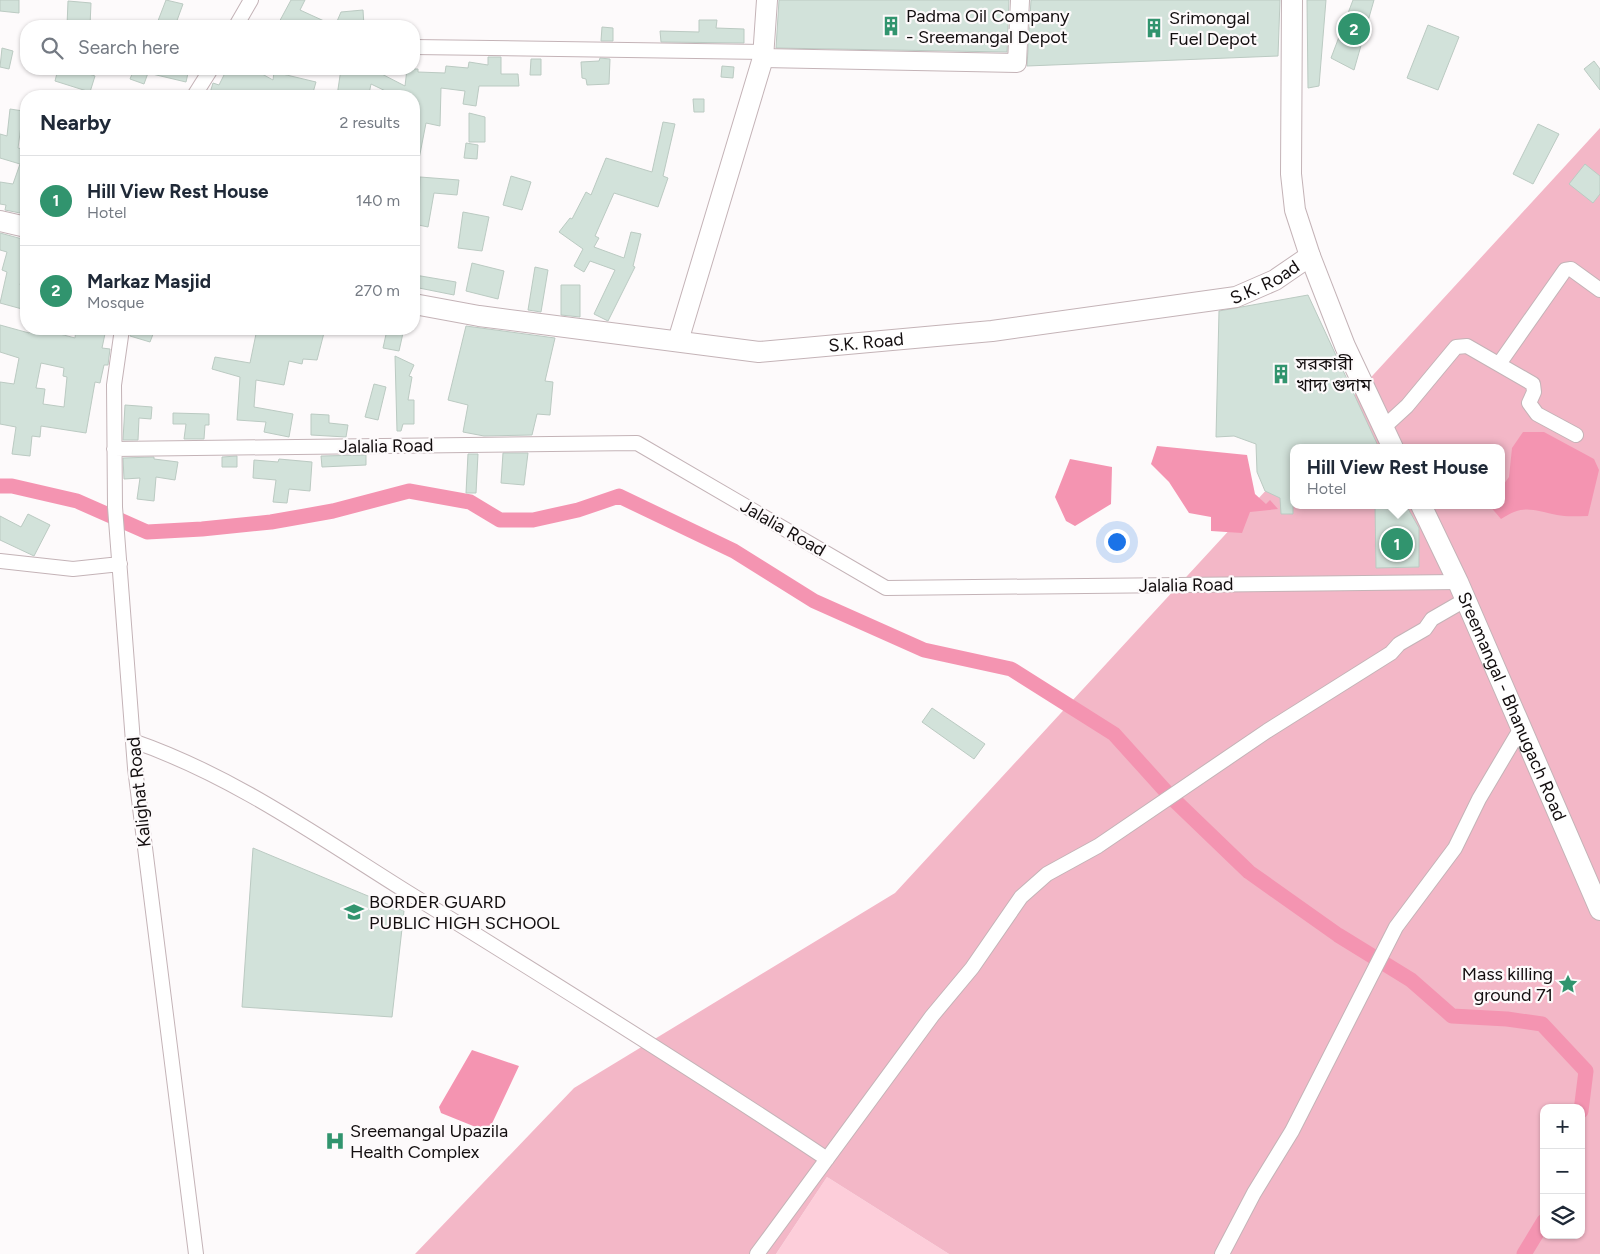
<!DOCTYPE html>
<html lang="en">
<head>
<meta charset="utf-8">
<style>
  :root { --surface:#fff; --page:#f2f2f3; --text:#1f2937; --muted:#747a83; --line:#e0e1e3; --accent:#31946e }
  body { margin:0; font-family:Figtree,"Noto Sans Bengali",sans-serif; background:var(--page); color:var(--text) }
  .controls { position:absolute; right:15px; bottom:15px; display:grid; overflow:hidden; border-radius:10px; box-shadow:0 1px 4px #0004 }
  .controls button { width:45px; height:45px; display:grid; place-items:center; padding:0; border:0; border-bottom:1px solid var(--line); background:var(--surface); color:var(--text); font:25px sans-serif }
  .you { position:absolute; left:1116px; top:541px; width:18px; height:18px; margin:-12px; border:4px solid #fff; border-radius:50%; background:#1a73e8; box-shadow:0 0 0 8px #1a73e833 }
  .badge { display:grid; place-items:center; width:32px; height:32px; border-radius:50%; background:var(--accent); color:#fff; font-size:16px; font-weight:700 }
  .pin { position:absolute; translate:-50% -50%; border:2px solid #fff; box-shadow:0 1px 5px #0006 }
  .popup { position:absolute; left:1290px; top:444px; width:215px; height:65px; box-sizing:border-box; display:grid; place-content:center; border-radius:10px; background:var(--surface); filter:drop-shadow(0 1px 4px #0005); font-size:16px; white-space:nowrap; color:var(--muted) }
  .popup b { font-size:19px; color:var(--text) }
  .popup::after { content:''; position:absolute; left:50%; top:100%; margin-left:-10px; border:10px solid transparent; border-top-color:var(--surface) }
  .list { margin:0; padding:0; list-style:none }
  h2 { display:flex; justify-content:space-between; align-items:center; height:65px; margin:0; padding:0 20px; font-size:21px }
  h2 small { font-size:16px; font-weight:400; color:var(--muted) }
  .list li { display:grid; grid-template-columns:32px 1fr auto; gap:15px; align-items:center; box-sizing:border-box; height:90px; padding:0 20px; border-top:1px solid var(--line) }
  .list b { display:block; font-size:19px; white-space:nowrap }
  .list p { margin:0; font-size:16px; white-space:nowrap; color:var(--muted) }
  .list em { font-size:16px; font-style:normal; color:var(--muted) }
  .icon { flex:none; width:28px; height:28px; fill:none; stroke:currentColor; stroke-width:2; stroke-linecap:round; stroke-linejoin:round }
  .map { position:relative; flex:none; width:1600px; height:1254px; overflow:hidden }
  .search { position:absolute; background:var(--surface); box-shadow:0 1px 4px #0004; left:20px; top:20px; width:400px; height:55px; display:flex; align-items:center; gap:12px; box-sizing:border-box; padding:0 18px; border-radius:20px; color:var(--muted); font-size:19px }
  .panel { position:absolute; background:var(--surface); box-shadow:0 1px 4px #0004; left:20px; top:90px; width:400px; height:245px; border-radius:20px }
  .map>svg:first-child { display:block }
</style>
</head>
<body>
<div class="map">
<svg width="1600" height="1254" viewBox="0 0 1600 1254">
  <rect width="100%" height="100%" fill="#fdfafb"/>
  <path fill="#fdceda" d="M827 1177 949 1254H776Z"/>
  <path fill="#f3b7c7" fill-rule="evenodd" d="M1600 128V1254H949L827 1177 776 1254H415L574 1088 895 893 1293 461V505H1501V448H1306ZM1544 1108H1581V1235H1544Z"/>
  <path fill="#f494b1" d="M1523 432H1544L1594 459 1599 470 1588 516C1578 516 1566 517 1557 515 1532 510 1524 504 1501 519L1489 505H1501V488L1509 477 1512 448Z
    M1157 446 1247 455 1255 494 1266 504 1270 500 1278 509 1250 512 1242 533 1211 531V517L1189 513 1169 482 1151 464Z
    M1070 459 1112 467 1111 504 1075 526 1066 521 1055 497Z
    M472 1050 519 1066 488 1132 441 1113 439 1107Z"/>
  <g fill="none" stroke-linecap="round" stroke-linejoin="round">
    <path stroke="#f494b1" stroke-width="15" d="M0 486H12L77 501 147 532 202 529 271 522 333 511 409 491 470 502 500 520H533L578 510 619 496 734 551 814 601 924 650 1011 669 1114 734 1170 796 1249 872 1338 935 1411 980 1452 1016 1507 1019 1542 1024 1586 1071 1581 1111
      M1524 1254 1544 1221"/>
  </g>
  <path fill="#d2e2da" stroke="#bbcac2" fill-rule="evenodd" d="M0 0H19V13L0 11Z
    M166 0 183 4 175 26H156Z
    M291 0H305L300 10 335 26 341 12 363 10 364 26H277Z
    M779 0H1009L1007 52 776 48Z
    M1031 0H1280L1278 56 1027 66Z
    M1307 0H1326L1319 86 1308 88Z
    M1353 0H1374L1354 70 1331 58Z
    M68 1 91 3 90 26H67Z
    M699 20H717L716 28 744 29V43L661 42 660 31 699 32Z
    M1428 25 1459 37 1438 90 1407 78Z
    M602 27 613 28V41H601Z
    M2 48 13 51 9 69 0 67Z
    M488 57H501V74H518L519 86H479L476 106 463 104 465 91 441 88 440 126 426 123 419 159 414 158V96H396L371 84 369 94 357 91 356 96H337L341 69H372L405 86 407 69H418V72L445 73 446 66 468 68 469 62 488 65Z
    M600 58 610 59 609 84 587 85 586 79 582 78 581 62 599 61Z
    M531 59H541V75H530Z
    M1594 61 1600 69V90L1584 69Z
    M722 66 734 67 733 78 721 77Z
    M58 69H73L95 76 90 92 55 81Z
    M134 69H189L186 82 148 73 144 84 130 79Z
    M227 69H253L273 80 274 72 316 82 312 96H209L213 83 219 85Z
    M693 99H704V112H694Z
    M10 109 23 111 18 148 26 150V189L20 213 5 210 6 205 0 204V182L13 184 20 164 0 158V134L7 136Z
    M469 113 485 117V142H469Z
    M663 122 675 124 663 176 668 178 658 207 614 193 595 236 599 238 594 247 624 258 631 232 641 234 633 266 635 267 608 321 594 314 615 270 590 261 584 272 574 266 583 249 559 232 570 218 572 219 586 192 591 195 606 158 652 172Z
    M1538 124 1559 134 1533 184 1513 174Z
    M466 143 478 145 477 159 464 158Z
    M1585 164 1600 176V194L1593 203 1569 184Z
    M511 176 531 182 522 210 503 205Z
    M420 177 459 180 457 195 434 193 428 227 414 224V208L419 209Z
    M463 212 489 217 482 251 458 248Z
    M0 233 26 240V262L20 285 26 286 22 309 0 303 7 272 2 270 7 252 0 250Z
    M472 263 504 271 498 299 466 291Z
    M535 267 548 270 541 312 528 310Z
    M415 275 456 282 454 295 414 287Z
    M561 285H580V317L561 315Z
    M1308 295 1379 448H1293V514H1281L1280 498 1265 491 1257 472 1256 444 1234 436 1216 437 1219 311Z
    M0 325 29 333 31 329H41L75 338 76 329H106L102 348 110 349 108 365H104L100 383 95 382 86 433 41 426 40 437 32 436 30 456 12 454 16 427 0 424V382L14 384 19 358 0 352ZM41 363 64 368 63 376 67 377 64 407 43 404 45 389 36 388Z
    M466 326 555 338 545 381 553 382 550 415 537 414 532 435 484 436 463 432 468 405 448 400Z
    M131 329H155L150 342 130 336Z
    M257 329H325L317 360 303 359 302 364 289 361 284 385 256 380 254 407 293 414 289 437 264 432 266 422 237 420 240 377 212 369 215 357 250 363Z
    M387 330 403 333 399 351 383 348Z
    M395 356 414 365 409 376 412 377 408 400H414V424H403L401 431H397Z
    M374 384 386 387 378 420 365 417Z
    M125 405 152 407 151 419 139 418 138 440H123Z
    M173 413 209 414V425H205L204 439H184L186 424H173Z
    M311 414 329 415V423L348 425 346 437 311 435Z
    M503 453H528L524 485 501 483Z
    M468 454H478L476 493H466Z
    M366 455V465L322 467 321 456Z
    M237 456V467H222V457Z
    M154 457V459L178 462 175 480 156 477 154 501 137 499 140 478 124 479 123 458Z
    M279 459 312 462 310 491 289 489 287 503 273 502 276 480 253 478 254 460 278 462Z
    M1375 505H1406L1419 528V567L1376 568Z
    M28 514 50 525 34 556 0 540V516L21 527Z
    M932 708 985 744 974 759 922 722Z
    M253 848 404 911 392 1017 242 1007Z"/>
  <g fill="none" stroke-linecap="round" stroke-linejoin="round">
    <defs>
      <path id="minor" d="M236 26 251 0
        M414 47 764 52
        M194 96 211 69
        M122 329 114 385 115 507 135 768 196 1254
        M1499 364 1565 270 1571 269 1600 290
        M1383 428 1407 406 1456 347 1467 346 1533 384 1534 392 1529 403 1537 414 1576 435
        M114 449 637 443 886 588 1458 582
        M0 561 73 569 120 564
        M133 741C232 775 319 837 407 892 548 979 689 1067 827 1159
        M757 1254 932 1016 972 968 1021 897 1047 874 1098 846 1267 731 1391 653 1399 644 1425 629 1432 619 1465 600
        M1222 1254 1254 1193 1292 1131 1396 927 1455 848 1479 799 1521 728"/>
      <path id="tertiary" d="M763 58 1017 63 1020 0"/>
      <g id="secondary">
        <path d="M1292 0 1291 174 1295 210 1310 256 1345 346 1393 448"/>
        <path d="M0 221 26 227"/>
        <path id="s1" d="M414 304 479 316 759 352 992 331 1236 297 1275 280 1310 256"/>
        <path d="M678 341 763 58 767 0"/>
        <path id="s2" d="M1421 505 1458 582 1600 910"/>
      </g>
    </defs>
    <use href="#minor" stroke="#c4b3b7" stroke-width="16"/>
    <use href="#tertiary" stroke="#c4b3b7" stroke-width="20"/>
    <use href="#secondary" stroke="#c4b3b7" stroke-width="22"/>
    <use href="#minor" stroke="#fff" stroke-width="14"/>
    <use href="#tertiary" stroke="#fff" stroke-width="18"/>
    <use href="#secondary" stroke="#fff" stroke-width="20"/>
  </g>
  <defs>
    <symbol id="building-bare" viewBox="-9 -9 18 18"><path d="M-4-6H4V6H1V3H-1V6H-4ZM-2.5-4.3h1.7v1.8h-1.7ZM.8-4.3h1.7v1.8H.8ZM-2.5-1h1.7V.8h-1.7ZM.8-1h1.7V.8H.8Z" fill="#31946e" stroke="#fdfafb" stroke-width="2.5" paint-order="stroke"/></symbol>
    <symbol id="school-bare" viewBox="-9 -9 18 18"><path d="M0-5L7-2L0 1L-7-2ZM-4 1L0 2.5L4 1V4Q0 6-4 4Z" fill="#31946e" stroke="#fdfafb" stroke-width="2.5" paint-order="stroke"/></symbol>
    <symbol id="sight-bare" viewBox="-9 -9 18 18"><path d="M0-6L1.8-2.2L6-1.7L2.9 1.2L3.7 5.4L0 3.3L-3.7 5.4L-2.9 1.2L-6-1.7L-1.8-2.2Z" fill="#31946e" stroke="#fdfafb" stroke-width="2.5" paint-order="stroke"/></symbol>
    <symbol id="hospital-bare" viewBox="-9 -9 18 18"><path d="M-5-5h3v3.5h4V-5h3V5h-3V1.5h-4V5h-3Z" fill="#31946e" stroke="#fdfafb" stroke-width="2.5" paint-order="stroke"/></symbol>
  </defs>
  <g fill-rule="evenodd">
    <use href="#building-bare" x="877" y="12" width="28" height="28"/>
    <use href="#building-bare" x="1140" y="14" width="28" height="28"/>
    <use href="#building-bare" x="1267" y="360" width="28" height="28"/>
    <use href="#school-bare" x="340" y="898" width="28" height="28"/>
    <use href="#sight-bare" x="1554" y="970" width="28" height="28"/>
    <use href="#hospital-bare" x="321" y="1127" width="28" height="28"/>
  </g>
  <g text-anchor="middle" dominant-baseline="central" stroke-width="4.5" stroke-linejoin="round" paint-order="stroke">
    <g font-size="18" fill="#130e0f" stroke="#fdfafb" text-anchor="start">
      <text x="906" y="16">Padma Oil Company<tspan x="906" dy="21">- Sreemangal Depot</tspan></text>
      <text x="1169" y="18">Srimongal<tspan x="1169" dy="21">Fuel Depot</tspan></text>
      <text x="1296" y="364">সরকারী<tspan x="1296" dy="21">খাদ্য গুদাম</tspan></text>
      <text x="369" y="902">BORDER GUARD<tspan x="369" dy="21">PUBLIC HIGH SCHOOL</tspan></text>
      <text x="1553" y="974" text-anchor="end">Mass killing<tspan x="1553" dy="21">ground 71</tspan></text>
      <text x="350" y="1131">Sreemangal Upazila<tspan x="350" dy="21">Health Complex</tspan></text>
    </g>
    <g font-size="18" fill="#130e0f" stroke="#fdfafb">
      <text stroke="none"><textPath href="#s1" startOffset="861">S.K. Road</textPath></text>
      <text stroke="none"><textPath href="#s1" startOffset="456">S.K. Road</textPath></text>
      <text transform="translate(386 446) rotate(-1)">Jalalia Road</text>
      <text transform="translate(783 528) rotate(30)">Jalalia Road</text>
      <text transform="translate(1186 585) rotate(-1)">Jalalia Road</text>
      <text stroke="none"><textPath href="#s2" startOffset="221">Sreemangal - Bhanugach Road</textPath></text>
      <text transform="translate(139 792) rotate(-96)">Kalighat Road</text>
    </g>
  </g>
</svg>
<div class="controls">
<button>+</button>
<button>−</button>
<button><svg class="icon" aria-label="layers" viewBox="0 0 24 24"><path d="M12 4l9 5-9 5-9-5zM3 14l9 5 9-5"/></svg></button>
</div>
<div class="you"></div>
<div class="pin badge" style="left:1397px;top:544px">1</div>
<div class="popup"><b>Hill View Rest House</b>Hotel</div>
<div class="pin badge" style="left:1354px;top:29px">2</div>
<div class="search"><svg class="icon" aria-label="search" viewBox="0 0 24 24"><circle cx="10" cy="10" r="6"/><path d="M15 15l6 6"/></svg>Search here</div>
<section class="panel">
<h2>Nearby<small>2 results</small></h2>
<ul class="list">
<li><span class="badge">1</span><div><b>Hill View Rest House</b><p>Hotel</p></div><em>140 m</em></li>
<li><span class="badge">2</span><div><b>Markaz Masjid</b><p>Mosque</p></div><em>270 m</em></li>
</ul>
</section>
</div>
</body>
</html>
